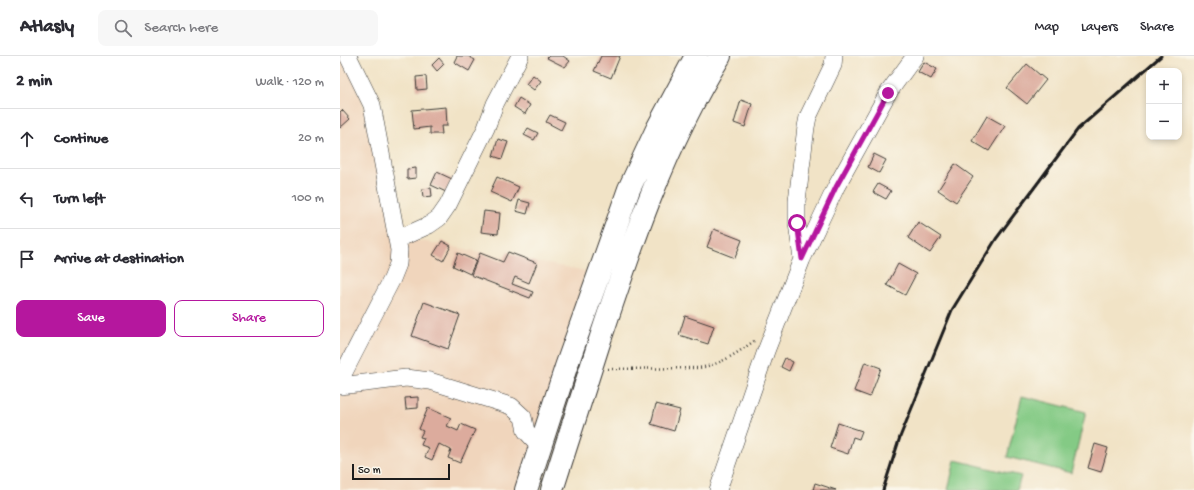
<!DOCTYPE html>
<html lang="en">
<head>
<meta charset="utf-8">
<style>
  :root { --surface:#fff; --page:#f7f7f7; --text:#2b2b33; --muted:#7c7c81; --line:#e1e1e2; --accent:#b5179e }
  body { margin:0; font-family:"Gochi Hand",sans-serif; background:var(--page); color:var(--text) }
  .controls { position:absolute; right:12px; top:12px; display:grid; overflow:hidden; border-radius:8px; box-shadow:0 2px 6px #0003 }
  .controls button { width:36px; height:36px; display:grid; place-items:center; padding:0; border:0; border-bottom:1px solid var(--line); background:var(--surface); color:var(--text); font:20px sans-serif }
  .scale { position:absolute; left:12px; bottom:10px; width:98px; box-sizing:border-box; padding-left:4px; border:2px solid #1c1c1c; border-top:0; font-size:11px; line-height:14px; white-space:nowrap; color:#1c1c1c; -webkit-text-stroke:3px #fbf7ec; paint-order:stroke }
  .stop { position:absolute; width:12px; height:12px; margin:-9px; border:3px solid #b5179e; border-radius:50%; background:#fff }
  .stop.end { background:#b5179e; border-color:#fff; box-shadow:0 1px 4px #0008 }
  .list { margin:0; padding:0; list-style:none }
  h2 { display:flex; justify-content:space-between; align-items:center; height:52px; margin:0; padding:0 16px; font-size:17px }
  h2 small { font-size:13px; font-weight:400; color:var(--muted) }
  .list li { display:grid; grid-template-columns:26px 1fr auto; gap:12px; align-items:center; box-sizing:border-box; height:60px; padding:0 16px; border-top:1px solid var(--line) }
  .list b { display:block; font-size:15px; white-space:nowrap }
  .list em { font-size:13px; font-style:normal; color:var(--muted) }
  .actions { display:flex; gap:8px; padding:12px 16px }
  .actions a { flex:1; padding:9px 0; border:1px solid var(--accent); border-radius:8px; text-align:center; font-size:14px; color:var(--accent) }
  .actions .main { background:var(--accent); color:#fff }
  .icon { flex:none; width:22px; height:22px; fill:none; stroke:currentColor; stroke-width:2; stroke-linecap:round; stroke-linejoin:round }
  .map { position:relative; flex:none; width:854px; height:434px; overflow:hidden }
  header { display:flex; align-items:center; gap:24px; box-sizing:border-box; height:56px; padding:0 20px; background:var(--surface); border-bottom:1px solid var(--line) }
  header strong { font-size:19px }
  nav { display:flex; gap:22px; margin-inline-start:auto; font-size:14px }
  .search { width:280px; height:36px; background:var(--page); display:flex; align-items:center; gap:10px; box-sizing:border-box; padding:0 14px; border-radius:8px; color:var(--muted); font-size:15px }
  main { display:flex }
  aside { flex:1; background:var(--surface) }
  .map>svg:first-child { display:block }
</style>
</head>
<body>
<header>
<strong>Atlasly</strong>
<div class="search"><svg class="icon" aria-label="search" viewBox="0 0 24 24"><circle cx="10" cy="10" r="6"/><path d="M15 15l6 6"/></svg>Search here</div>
<nav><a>Map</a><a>Layers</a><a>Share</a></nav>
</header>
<main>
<aside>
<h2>2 min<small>Walk · 120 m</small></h2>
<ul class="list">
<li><svg class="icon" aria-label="ahead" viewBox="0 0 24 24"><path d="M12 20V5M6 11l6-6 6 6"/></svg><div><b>Continue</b></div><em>20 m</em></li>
<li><svg class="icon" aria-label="left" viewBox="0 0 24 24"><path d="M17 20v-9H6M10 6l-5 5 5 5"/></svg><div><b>Turn left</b></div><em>100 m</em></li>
<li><svg class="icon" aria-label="arrive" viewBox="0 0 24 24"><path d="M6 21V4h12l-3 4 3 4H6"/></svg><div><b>Arrive at destination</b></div></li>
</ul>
<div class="actions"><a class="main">Save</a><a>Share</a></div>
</aside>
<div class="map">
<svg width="854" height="434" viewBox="0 0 854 434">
  <rect width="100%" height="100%" fill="#fbf7ec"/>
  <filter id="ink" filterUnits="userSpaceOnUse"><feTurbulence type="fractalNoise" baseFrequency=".025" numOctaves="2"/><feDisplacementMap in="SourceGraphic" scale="8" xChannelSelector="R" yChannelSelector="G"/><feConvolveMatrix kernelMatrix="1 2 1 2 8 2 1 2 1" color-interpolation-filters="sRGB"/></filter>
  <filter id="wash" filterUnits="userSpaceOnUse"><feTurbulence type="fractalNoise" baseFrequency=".012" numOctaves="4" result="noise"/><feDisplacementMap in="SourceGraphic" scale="16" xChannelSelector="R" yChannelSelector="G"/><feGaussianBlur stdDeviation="0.9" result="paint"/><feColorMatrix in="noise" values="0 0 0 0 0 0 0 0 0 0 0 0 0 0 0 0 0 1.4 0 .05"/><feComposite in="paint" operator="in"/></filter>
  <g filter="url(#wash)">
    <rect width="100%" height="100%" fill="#f1e3c6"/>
    <path fill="#f0d5bc" d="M0 0 12 7 59 181 246 215 182 434H0Z"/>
    <path fill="#84ca85" stroke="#507350" d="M682 340 746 356 731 417 667 401Z
      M615 404 681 420 677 434H608Z"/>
    <g id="blocks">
      <path fill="#dcab9d" d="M117 0H128L135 4 129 15 114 6Z
        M209 0H223L230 5 225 11 207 2Z
        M261 0H280L271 22 254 15Z
        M99 2 104 8 97 15 92 9Z
        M584 6 597 13 591 23 578 16Z
        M687 8 706 24 687 48 667 32Z
        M193 19 201 25 194 34 186 28Z
        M86 20 87 33 77 34 76 21Z
        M179 42 190 49 185 58 174 51Z
        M401 44 412 48 405 71 394 67Z
        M106 51 107 70H101L102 78H90V71L74 73 72 54Z
        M2 54 10 63 0 72V56Z
        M210 59 225 66 221 74 206 66Z
        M647 60 665 70 649 95 632 85Z
        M188 72 198 77 194 84 184 79Z
        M158 83 168 86 162 103 153 100Z
        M534 98 546 104 539 117 528 111Z
        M615 108 633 121 616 146 598 134Z
        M76 112V122L67 123V113Z
        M97 116 112 123 106 136 91 129Z
        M157 121 179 131 172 146 150 136Z
        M538 128 551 135 546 143 533 136Z
        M91 132 92 140 83 141 82 133Z
        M179 144 190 147 187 158 176 155Z
        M144 155 160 157 158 178 141 176Z
        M578 166 601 181 590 197 568 182Z
        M374 173 402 184 395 202 367 191Z
        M102 185 111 190 103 205 93 199Z
        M168 196 197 207 189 227 175 221 172 228 193 236 190 242 131 219 140 197 163 206Z
        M118 197 136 205 130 218 113 210Z
        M558 208 576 218 565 239 547 229Z
        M84 246 120 259 108 293 72 280Z
        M345 260 374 270 368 288 339 279Z
        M445 302 453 306 449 315 441 311Z
        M525 306 541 312 530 341 514 335Z
        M78 341V352L66 353 65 342Z
        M316 348 340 354 334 375 311 368Z
        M88 352 111 362 107 370 118 375 121 368 135 374 120 407 108 402 111 394 99 388 92 404 85 401 89 392 81 389 84 382 80 381 83 375 79 373Z
        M498 367 522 375 519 383 513 381 508 398 490 392Z
        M755 388 768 392 761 416 748 412Z
        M475 427 496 434H473Z"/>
    </g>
  </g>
  <g filter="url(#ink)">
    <use href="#blocks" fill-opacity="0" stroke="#3c3a36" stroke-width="1"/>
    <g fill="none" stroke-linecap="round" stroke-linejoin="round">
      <defs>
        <path id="minor" d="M58 183 89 169 99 162 108 149 146 72 155 48 180 0
          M462 203 457 167V145L466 71 468 61 493 9 494 0
          M0 324 52 223 58 208 59 194 32 49 8 0
          M0 330 66 322 90 325 171 350 183 361 186 375 200 390
          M378 434 426 295 462 203 496 131 548 37 575 0"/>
        <path id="highway" d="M186 434 226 311 289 133 317 73 356 0
          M212 434C227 386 243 338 258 290 291 190 324 90 380 0"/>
      </defs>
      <use href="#minor" stroke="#3c3a36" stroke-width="18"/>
      <use href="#highway" stroke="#3c3a36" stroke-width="24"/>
      <path stroke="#3c3a36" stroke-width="2.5" stroke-dasharray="1 3" stroke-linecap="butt" d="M268 313 358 312C380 309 396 298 414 285"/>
      <use href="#minor" stroke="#fff" stroke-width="17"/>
      <use href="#highway" stroke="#fff" stroke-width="22"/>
      <path stroke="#1c1c1c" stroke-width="3" d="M543 434 560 381 612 254 656 183 738 73 821 0"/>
    </g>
  </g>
  <g fill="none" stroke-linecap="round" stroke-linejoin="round" filter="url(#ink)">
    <path stroke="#b5179e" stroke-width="5" d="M457 167 462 203 496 131 548 37"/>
  </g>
</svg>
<div class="controls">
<button>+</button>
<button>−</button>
</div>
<div class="scale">50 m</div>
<div class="stop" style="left:457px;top:167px"></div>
<div class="stop end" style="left:548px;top:37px"></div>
</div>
</main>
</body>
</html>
